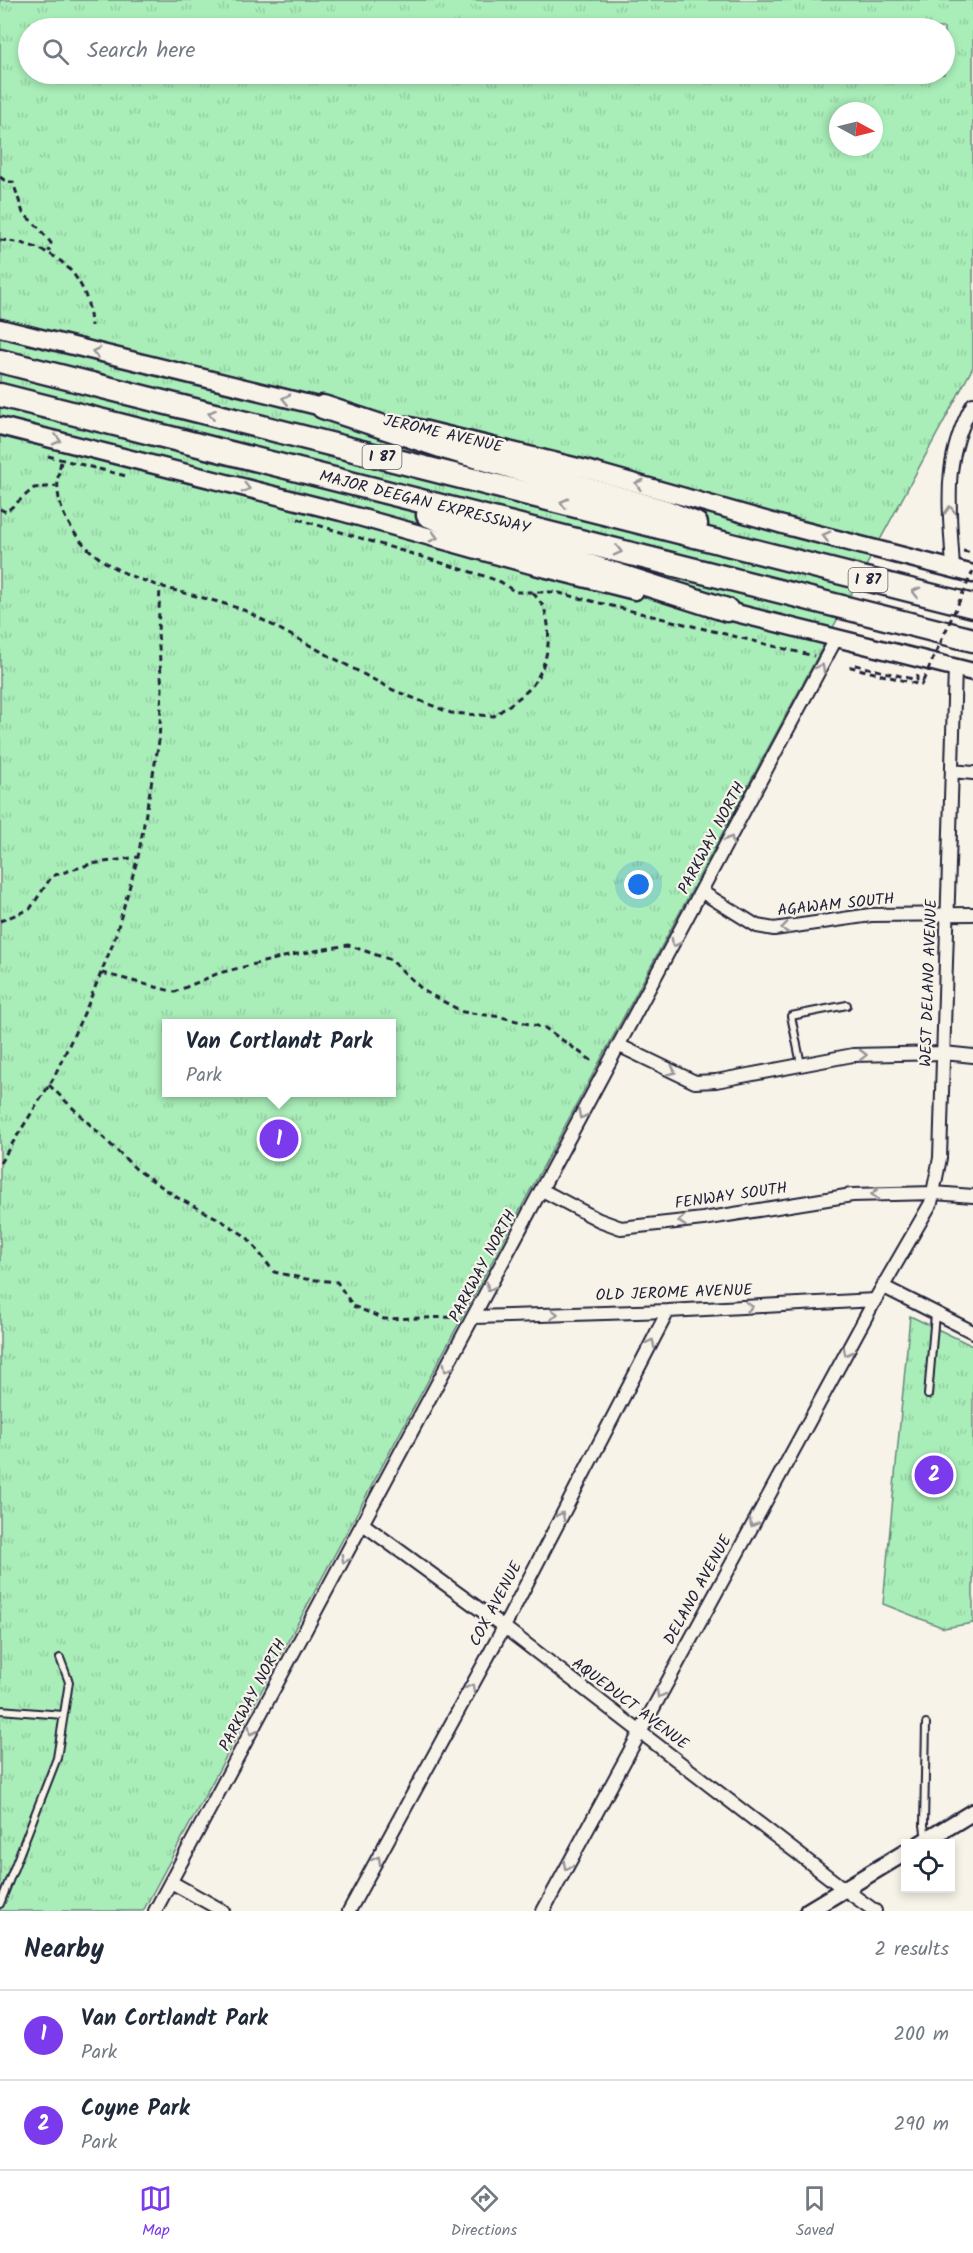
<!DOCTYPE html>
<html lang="en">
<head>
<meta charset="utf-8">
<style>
  :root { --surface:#fff; --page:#f6f6f7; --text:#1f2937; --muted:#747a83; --line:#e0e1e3; --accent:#7c3aed }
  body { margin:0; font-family:Kalam,sans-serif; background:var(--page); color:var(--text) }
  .controls { position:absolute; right:18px; bottom:18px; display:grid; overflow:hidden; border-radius:0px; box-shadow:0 3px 9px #0003 }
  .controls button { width:54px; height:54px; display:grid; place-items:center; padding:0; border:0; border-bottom:2px solid var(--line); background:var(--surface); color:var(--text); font:30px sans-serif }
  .compass { position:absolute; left:829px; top:102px; width:54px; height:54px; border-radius:50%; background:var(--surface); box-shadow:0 3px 9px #0003; rotate:97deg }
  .you { position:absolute; left:639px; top:885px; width:21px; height:21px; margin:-15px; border:4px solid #fff; border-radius:50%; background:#1a73e8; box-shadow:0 0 0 9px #1a73e833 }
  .badge { display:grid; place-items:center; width:39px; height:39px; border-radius:50%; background:var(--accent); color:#fff; font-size:20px; font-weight:700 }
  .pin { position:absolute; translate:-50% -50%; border:3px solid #fff; box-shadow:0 2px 6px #0006 }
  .popup { position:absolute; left:162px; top:1019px; width:234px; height:78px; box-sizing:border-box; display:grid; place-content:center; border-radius:0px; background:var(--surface); filter:drop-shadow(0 2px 4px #0005); font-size:20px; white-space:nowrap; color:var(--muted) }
  .popup b { font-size:22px; color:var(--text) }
  .popup::after { content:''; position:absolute; left:50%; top:100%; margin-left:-12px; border:12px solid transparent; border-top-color:var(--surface) }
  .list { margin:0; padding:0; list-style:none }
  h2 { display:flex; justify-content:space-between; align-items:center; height:78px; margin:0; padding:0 24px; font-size:26px }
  h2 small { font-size:20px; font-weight:400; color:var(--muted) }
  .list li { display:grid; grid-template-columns:39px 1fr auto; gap:18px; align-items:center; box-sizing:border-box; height:90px; padding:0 24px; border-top:2px solid var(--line) }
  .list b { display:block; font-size:22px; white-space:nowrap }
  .list p { margin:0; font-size:20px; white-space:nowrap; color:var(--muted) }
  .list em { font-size:20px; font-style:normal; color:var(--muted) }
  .icon { flex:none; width:33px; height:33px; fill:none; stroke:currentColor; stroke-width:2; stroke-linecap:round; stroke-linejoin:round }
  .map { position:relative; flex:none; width:973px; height:1911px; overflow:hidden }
  .search { position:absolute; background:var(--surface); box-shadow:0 3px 9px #0003; left:18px; right:18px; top:18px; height:66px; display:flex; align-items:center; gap:15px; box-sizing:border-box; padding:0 21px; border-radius:33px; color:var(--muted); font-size:22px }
  .sheet { height:258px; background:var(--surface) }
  nav { display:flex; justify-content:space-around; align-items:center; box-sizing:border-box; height:84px; border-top:2px solid var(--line); background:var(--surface); font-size:16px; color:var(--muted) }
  nav a { display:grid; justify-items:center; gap:3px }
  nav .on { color:var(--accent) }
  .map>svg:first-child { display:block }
</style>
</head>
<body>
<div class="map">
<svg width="973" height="1911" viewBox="0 0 973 1911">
  <defs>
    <pattern id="park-tufts" width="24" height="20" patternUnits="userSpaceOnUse" patternTransform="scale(1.5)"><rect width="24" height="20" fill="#a9eeb9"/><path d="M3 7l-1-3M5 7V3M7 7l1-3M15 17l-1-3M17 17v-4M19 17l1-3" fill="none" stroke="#91cca0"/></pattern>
  </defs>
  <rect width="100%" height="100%" fill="#f7f3e8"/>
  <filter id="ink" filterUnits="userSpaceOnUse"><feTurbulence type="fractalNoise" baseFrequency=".0167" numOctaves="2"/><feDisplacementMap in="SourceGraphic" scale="12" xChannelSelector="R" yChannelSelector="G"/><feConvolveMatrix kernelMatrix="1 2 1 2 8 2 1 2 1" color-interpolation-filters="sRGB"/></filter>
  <g filter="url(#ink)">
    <path fill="url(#park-tufts)" stroke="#66887a" stroke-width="1.5" fill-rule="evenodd" d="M0 0H973V367L143 1911H0ZM28 28H944V74H28ZM838 111H874V147H838ZM166 1024H392V1092H166Z
      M910 1316 973 1346V1623L944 1628 883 1604Z"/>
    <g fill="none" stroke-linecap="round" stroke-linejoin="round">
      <defs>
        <path id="service" d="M801 1064 791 1016 847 1005
          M928 1395 935 1314
          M0 1710 63 1715
          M926 1724 924 1825 926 1840
          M0 1904 57 1758 69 1682 60 1658"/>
        <path id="minor" d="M953 569C950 507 941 461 973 404
          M952 771 973 773
          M702 892 757 926 774 929 871 915 973 914
          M620 1046 695 1082 716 1081 853 1055 944 1053 973 1056
          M542 1190 599 1220 621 1228 703 1219 852 1195 934 1193 973 1196
          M884 1287 973 1332
          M474 1317 668 1311 875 1300
          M363 1524 504 1627 844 1889 875 1911
          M171 1882 223 1911
          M155 1911 837 637
          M349 1911 504 1627 668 1311
          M543 1911 875 1300 931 1203 940 1158 955 668"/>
        <path id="tertiary" d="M920 1844 973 1812
          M808 1911 906 1852"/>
        <path id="secondary" d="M0 328 334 410
          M406 425 586 469 790 527 973 574
          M0 426 341 512 531 565 635 591
          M716 608 973 672"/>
        <g id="motorway">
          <path d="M0 361 973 606"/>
          <path id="s1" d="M0 395 973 640"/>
          <path d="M323 407 450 449 664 511 696 524"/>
          <path d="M428 515 457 527 517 543 727 610"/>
        </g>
      </defs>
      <use href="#service" stroke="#22223b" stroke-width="10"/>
      <use href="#minor" stroke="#22223b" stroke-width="16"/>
      <use href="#tertiary" stroke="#22223b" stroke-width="20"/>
      <use href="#secondary" stroke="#22223b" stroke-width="21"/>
      <use href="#motorway" stroke="#22223b" stroke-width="27"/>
      <path stroke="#22223b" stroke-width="3" stroke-dasharray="6 4.5" stroke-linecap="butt" d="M0 177 7 182H13L23 213 38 227 51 243 49 252
        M0 240C52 244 89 272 91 326
        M48 456 126 476
        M61 462C55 484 57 504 69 524 104 586 185 588 246 611L393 690 451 713 494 716C506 707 521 698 531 687 548 666 554 631 543 606 540 601 535 596 532 591
        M0 509 6 512 34 488 56 486
        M298 519 481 575 501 582 515 592H555L814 656
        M963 551 973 553
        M917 675V680L852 664 851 667 921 685 923 681
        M0 921 30 909 52 876 91 864 138 857
        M102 973 175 992 219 973 292 955 348 945 391 960 424 991 463 1012 501 1017 545 1028 595 1063
        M49 1085 136 1169 178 1198 217 1218 247 1237 274 1272 306 1279 337 1282 353 1306 384 1319 457 1317
        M0 1163 53 1079 87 1007 114 941 138 857 159 741 162 689 158 633 160 587"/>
      <use href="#service" stroke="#f7f3e8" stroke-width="6"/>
      <use href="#minor" stroke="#f7f3e8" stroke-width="12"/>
      <use href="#tertiary" stroke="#f7f3e8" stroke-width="15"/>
      <use href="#secondary" stroke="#f7f3e8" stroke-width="16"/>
      <use href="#motorway" stroke="#f7f3e8" stroke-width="22"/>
      <path stroke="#22223b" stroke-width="3" stroke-dasharray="6 4.5" stroke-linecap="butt" d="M923 681 973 571"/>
    </g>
    <defs><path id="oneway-chevron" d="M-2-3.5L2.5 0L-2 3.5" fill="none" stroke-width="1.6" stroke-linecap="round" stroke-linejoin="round" transform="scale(1.5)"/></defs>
    <g stroke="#97959a">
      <use href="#oneway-chevron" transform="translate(96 352) rotate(-166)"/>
      <use href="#oneway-chevron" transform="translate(286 399) rotate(-168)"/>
      <use href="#oneway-chevron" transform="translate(212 414) rotate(-166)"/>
      <use href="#oneway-chevron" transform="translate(57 440) rotate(14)"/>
      <use href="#oneway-chevron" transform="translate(639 484) rotate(-164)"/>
      <use href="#oneway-chevron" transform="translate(246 488) rotate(14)"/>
      <use href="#oneway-chevron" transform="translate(564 503) rotate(-166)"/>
      <use href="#oneway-chevron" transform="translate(950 510) rotate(-92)"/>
      <use href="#oneway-chevron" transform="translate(826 536) rotate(-166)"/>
      <use href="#oneway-chevron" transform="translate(434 537) rotate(15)"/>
      <use href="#oneway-chevron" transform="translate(618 551) rotate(14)"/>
      <use href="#oneway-chevron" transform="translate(916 592) rotate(-166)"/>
      <use href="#oneway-chevron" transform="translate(821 668) rotate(-62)"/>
      <use href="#oneway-chevron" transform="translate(730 840) rotate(-62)"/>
      <use href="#oneway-chevron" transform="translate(785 928) rotate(173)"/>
      <use href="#oneway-chevron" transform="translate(675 943) rotate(118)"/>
      <use href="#oneway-chevron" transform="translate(863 1055) rotate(-1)"/>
      <use href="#oneway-chevron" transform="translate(672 1071) rotate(26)"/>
      <use href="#oneway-chevron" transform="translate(582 1115) rotate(118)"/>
      <use href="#oneway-chevron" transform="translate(875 1194) rotate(179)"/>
      <use href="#oneway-chevron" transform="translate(682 1221) rotate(174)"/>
      <use href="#oneway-chevron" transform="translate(490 1287) rotate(118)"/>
      <use href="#oneway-chevron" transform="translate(749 1307) rotate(-3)"/>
      <use href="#oneway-chevron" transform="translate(554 1314) rotate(-2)"/>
      <use href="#oneway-chevron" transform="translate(651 1343) rotate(-63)"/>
      <use href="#oneway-chevron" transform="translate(847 1352) rotate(119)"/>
      <use href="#oneway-chevron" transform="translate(447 1368) rotate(118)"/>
      <use href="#oneway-chevron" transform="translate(561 1516) rotate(-63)"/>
      <use href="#oneway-chevron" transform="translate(753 1523) rotate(119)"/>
      <use href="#oneway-chevron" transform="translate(345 1559) rotate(118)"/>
      <use href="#oneway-chevron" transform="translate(471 1688) rotate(-61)"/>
      <use href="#oneway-chevron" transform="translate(660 1694) rotate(119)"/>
      <use href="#oneway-chevron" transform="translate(252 1731) rotate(118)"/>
      <use href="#oneway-chevron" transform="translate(377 1860) rotate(-61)"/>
      <use href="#oneway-chevron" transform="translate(567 1866) rotate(118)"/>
    </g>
  </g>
  <g text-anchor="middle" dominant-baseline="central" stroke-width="4.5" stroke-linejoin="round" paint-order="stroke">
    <g fill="#f7f3e8" stroke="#62616f" stroke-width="1.5">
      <rect x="362.5" y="445" width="39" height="24" rx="4.5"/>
      <rect x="848.5" y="568" width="39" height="24" rx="4.5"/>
    </g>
    <g font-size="15" font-weight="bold" fill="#22223b">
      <text x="382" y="457">I 87</text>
      <text x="868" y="580">I 87</text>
    </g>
    <g font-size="16" fill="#22223b" stroke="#f7f3e8">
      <text transform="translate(443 434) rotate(13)">JEROME AVENUE</text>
      <text stroke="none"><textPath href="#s1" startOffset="438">MAJOR DEEGAN EXPRESSWAY</textPath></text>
      <text transform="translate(712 838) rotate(-62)">PARKWAY NORTH</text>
      <text transform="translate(836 905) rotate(-6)">AGAWAM SOUTH</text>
      <text transform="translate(929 983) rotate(-88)">WEST DELANO AVENUE</text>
      <text transform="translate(731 1196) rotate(-8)">FENWAY SOUTH</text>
      <text transform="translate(483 1266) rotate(-62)">PARKWAY NORTH</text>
      <text transform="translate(674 1293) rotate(-2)">OLD JEROME AVENUE</text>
      <text transform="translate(698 1590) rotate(-61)">DELANO AVENUE</text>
      <text transform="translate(496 1604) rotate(-62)">COX AVENUE</text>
      <text transform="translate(253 1695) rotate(-62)">PARKWAY NORTH</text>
      <text transform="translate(630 1704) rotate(37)">AQUEDUCT AVENUE</text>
    </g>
  </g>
</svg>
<div class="controls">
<button><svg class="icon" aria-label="locate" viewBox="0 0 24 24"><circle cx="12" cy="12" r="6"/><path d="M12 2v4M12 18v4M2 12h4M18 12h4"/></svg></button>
</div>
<svg class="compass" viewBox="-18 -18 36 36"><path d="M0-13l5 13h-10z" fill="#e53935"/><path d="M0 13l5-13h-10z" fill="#747a83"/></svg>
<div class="you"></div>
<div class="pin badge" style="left:279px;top:1139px">1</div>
<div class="popup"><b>Van Cortlandt Park</b>Park</div>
<div class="pin badge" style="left:934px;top:1475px">2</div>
<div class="search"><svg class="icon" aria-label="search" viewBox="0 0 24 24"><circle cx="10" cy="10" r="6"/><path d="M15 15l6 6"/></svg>Search here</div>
</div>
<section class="sheet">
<h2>Nearby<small>2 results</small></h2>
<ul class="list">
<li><span class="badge">1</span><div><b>Van Cortlandt Park</b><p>Park</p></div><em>200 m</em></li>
<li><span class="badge">2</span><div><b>Coyne Park</b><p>Park</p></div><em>290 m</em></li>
</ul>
</section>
<nav>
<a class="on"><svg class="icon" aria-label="map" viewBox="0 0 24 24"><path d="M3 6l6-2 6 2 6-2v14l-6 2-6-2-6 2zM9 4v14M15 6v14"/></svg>Map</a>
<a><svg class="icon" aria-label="directions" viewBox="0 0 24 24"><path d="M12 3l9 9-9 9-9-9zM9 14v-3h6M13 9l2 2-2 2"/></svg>Directions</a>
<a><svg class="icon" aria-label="saved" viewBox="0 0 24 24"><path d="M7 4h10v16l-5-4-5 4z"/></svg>Saved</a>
</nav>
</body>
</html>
